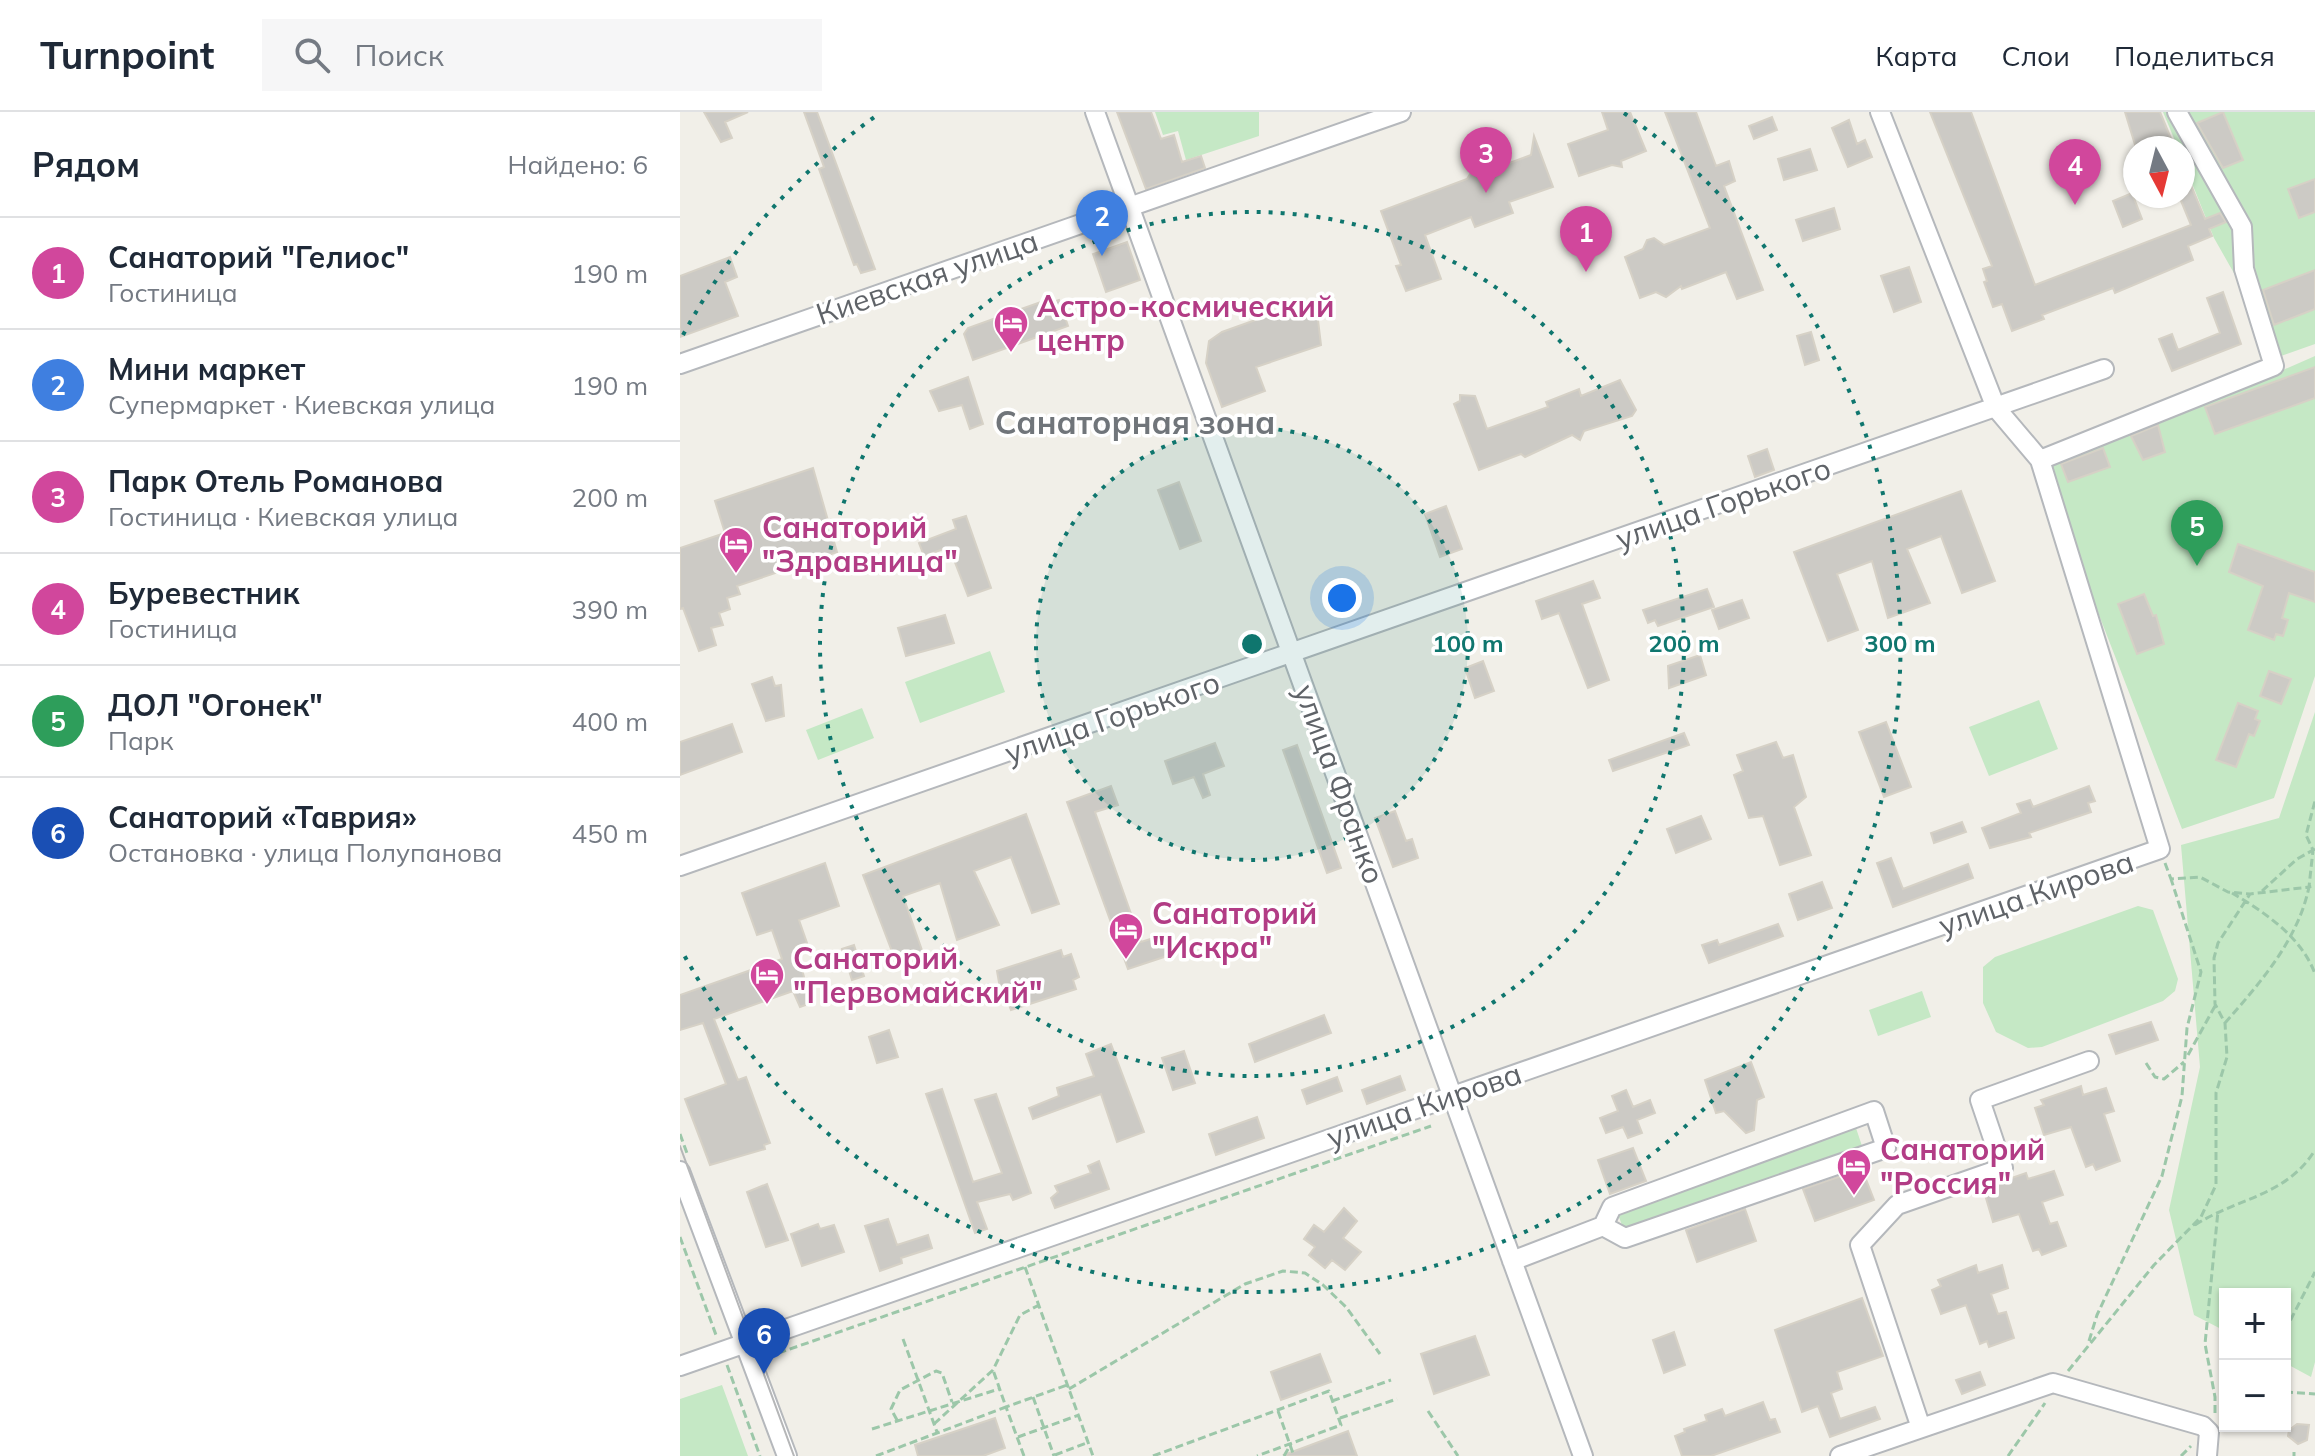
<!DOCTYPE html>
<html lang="ru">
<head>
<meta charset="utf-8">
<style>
  :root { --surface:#fff; --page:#f6f6f7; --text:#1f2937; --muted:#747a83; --line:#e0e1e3; --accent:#b45309 }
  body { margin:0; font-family:Mulish,sans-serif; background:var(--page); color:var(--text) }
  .controls { position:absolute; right:24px; bottom:24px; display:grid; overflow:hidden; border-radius:0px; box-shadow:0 2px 6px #0004 }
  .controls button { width:72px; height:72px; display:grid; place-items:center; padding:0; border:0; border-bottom:2px solid var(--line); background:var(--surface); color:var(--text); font:40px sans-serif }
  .compass { position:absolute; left:1443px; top:24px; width:72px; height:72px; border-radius:50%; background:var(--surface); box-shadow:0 2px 6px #0004; rotate:173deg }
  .you { position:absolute; left:662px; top:486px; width:28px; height:28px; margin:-20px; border:6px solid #fff; border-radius:50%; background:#1a73e8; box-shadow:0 0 0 12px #1a73e833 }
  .badge { display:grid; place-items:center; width:52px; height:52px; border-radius:50%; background:var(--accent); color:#fff; font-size:26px; font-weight:700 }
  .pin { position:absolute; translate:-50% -66px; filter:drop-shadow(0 2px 4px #0008) }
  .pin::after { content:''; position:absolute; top:42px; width:28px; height:24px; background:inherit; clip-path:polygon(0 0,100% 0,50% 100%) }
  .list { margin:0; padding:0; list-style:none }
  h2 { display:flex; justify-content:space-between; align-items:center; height:104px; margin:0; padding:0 32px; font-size:34px }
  h2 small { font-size:26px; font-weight:400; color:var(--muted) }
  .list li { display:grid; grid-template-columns:52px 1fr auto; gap:24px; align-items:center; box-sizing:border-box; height:112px; padding:0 32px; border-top:2px solid var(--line) }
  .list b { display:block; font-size:30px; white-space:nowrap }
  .list p { margin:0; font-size:26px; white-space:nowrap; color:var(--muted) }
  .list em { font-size:26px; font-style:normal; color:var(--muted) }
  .icon { flex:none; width:44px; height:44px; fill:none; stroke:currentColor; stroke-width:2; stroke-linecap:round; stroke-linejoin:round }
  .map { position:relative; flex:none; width:1635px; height:1344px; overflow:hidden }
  header { display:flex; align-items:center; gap:48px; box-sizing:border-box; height:112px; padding:0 40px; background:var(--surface); border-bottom:2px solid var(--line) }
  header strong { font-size:38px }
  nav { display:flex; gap:44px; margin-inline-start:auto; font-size:28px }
  .search { width:560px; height:72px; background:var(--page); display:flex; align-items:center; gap:20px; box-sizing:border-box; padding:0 28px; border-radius:0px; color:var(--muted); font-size:30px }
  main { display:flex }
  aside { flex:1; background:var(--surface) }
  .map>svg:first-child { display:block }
</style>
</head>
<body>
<header>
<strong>Turnpoint</strong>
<div class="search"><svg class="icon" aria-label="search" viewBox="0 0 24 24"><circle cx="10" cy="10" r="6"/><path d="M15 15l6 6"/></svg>Поиск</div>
<nav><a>Карта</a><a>Слои</a><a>Поделиться</a></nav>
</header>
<main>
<aside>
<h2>Рядом<small>Найдено: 6</small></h2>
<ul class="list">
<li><span class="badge" style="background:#d1479c">1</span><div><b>Санаторий &quot;Гелиос&quot;</b><p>Гостиница</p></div><em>190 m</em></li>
<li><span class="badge" style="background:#3f7fe0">2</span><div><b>Мини маркет</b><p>Супермаркет · Киевская улица</p></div><em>190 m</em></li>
<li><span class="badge" style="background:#d1479c">3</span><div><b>Парк Отель Романова</b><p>Гостиница · Киевская улица</p></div><em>200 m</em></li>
<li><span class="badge" style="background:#d1479c">4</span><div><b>Буревестник</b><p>Гостиница</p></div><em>390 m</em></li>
<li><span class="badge" style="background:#2e9e5b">5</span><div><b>ДОЛ &quot;Огонек&quot;</b><p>Парк</p></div><em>400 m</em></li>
<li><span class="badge" style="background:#1a4fb4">6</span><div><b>Санаторий «Таврия»</b><p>Остановка · улица Полупанова</p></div><em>450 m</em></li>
</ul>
</aside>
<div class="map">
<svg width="1635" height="1344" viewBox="0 0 1635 1344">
  <rect width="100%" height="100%" fill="#f1efe8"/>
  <path fill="#c5e8c5" d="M475 0H579V24L506 48 498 19 483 23Z
    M1483 0H1635V232L1601 244 1534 126 1503 49V36H1498Z
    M1635 244V564L1594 686 1502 717 1357 343 1596 261Z
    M310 539 325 580 240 611 225 570Z
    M1359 588 1378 637 1309 664 1289 615Z
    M182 596 194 626 138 648 126 618Z
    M1635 600V1250L1631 1265 1605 1251V1182H1545V1219L1514 1203 1489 1098 1520 955 1501 733 1599 706Z
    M1458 794 1473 798 1498 867 1495 879 1483 889 1362 935 1348 936 1316 920 1303 891V855L1315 845Z
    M1242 879 1251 905 1198 924 1189 898Z
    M1176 1016 1183 1037 945 1121 937 1100Z
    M42 1273 68 1344H0V1287Z"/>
  <path fill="#cccac5" stroke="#d6d1c6" stroke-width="2" d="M24 0H68L45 10 52 26 41 30Z
    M124 0H137L195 157 181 161 177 152 174 153 139 57 144 55Z
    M437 0H471L481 27 494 23 502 50 521 44 525 56 466 77Z
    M922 0H950L966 39 941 49 942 55 932 53 899 64 888 32 928 18Z
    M985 0H1016L1036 54 1049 49 1055 69 1044 74 1083 178 1057 187 1046 160 1002 177 1001 174 986 185 976 180 960 186 945 145 963 137 967 128 974 126 984 133 1030 116Z
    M1250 0H1291L1355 173 1511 113 1499 84H1503V54L1525 107 1540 101 1546 110 1529 117 1532 124 1508 134 1513 148 1435 181 1433 176 1362 203 1364 207 1332 219 1322 192 1313 195 1304 170 1307 169 1303 157 1312 154Z
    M1445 0H1480L1495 36H1456Z
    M1543 0 1563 48 1543 56 1517 11Z
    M1092 5 1097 18 1074 27 1069 14Z
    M1169 8 1177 32 1185 28 1192 45 1168 55 1152 16Z
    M854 24 873 75 829 90 833 101 795 115 791 105 745 123 761 167 726 179 716 154 721 153 701 99 787 67 792 59H808L851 43Z
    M1130 37 1137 58 1104 68 1098 47Z
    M1635 67V100L1619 106 1608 77Z
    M1452 81 1462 107 1443 115 1433 89Z
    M1154 96 1160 117 1123 129 1116 108Z
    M447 130 460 168 426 180 413 142Z
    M50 145 57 165 45 170 58 204 0 225V164Z
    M1229 155 1241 190 1214 200 1201 164Z
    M1635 158V197L1594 213 1583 178Z
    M1543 180 1561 232 1492 259 1479 227 1492 222 1498 238 1540 221 1527 186Z
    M372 186 373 190 379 188 388 214 293 248 284 222 288 216Z
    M626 190 629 201 638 208 641 233 576 255 585 279 542 295 526 251 529 229 542 220Z
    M1131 220 1139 248 1125 253 1117 224Z
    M1635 255V286L1535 322 1525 295Z
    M288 265 303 312 290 317 282 293 259 299 250 279Z
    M940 268 956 298 952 304 904 319 900 328 892 323 845 345 841 342 799 358 774 292 780 289V283L795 284 807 317 868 295 866 290 899 277 901 284Z
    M1478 313 1485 340 1463 348 1451 324Z
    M1423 336 1430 355 1388 370 1381 352Z
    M1087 337 1094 358 1075 365 1068 344Z
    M133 356 157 440 57 474 60 482 47 486 50 497 39 501 43 513 31 516 36 533 19 539 3 496 0 497V436L45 421 35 389Z
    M499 370 521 429 500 437 478 378Z
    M1281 379 1315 469 1282 481 1261 424 1227 437 1250 491 1208 506 1192 449 1157 462 1178 518 1148 529 1114 440Z
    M766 394 782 437 760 445 745 402Z
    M286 404 311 476 288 484 269 435 244 444 239 431 276 417 273 408Z
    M1558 432 1635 460V490L1609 481 1602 506 1608 508 1603 524 1596 522 1594 528 1568 518 1583 474 1549 460Z
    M913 469 920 486 902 492 929 568 908 576 879 501 862 507 856 489Z
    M1027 477 1034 495 978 514 975 508 968 511 963 498Z
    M1464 482 1473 504 1476 503 1484 532 1457 542 1438 492Z
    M1062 488 1069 506 1039 517 1032 498Z
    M265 503 274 531 226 544 218 516Z
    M1020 543 1026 563 989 576 988 554Z
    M803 549 814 579 795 586 785 556Z
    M1589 559 1611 567 1601 592 1580 584Z
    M92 565 95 574 101 573 104 604 86 609 72 572Z
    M1558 591 1578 599 1575 607 1580 609 1574 624 1569 622 1556 655 1536 648Z
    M1206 610 1231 675 1204 685 1179 620Z
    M52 612 62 640 0 663V630Z
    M1004 621 1009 633 933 659 929 648Z
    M1096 630 1103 646 1113 643 1126 685 1114 695 1131 743 1100 753 1083 704 1069 706 1054 663 1063 659 1057 643Z
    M535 631 544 654 523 662 530 683 523 686 514 665 493 672 485 649Z
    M617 633 661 756 647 761 603 638Z
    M431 674 438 693 415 700 461 830 486 822 493 842 448 857 387 690Z
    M1409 674 1415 689 1408 691 1411 700 1349 721 1351 725 1310 736 1302 716 1341 701 1337 692 1350 688 1353 695Z
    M715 699 726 729 732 727 738 746 713 755 695 706Z
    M346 702 379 792 352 801 331 745 294 759 319 813 277 828 260 771 223 784 243 841 216 850 183 763Z
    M1021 704 1031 727 996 741 987 717Z
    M1282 710 1286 720 1254 731 1251 721Z
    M1211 746 1223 777 1288 752 1293 766 1213 795 1197 751Z
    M145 751 159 794 119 808 127 831 116 835 131 891 120 895 113 879 34 907 58 968 66 965 90 1031 84 1033 85 1037 30 1053 5 987 46 972 23 911 0 918V883L102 847 92 818 77 823 62 781Z
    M1142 770 1152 796 1118 808 1109 782Z
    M1098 812 1103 824 1029 851 1022 833 1037 828 1039 833Z
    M174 833 184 864 172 868 162 837Z
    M381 838 383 845 391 842 399 865 393 868 396 877 331 898 324 880 321 882 317 859Z
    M644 903 651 921 575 950 569 932Z
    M1471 910 1478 928 1436 942 1429 923Z
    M209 918 218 945 197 951 189 925Z
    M431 932 464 1020 437 1030 421 982 353 1007 349 996 379 984 377 976 414 964 406 942Z
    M504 939 515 971 493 978 482 946Z
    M1071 950 1084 985 1077 988 1074 1018 1066 1021 1044 999 1036 1001 1025 968Z
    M720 964 725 978 687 992 682 978Z
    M657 965 662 979 627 992 622 978Z
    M1401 974 1403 983 1426 976 1434 999 1424 1002 1440 1049 1416 1058 1413 1052 1406 1055 1391 1015 1364 1023 1355 996 1364 993 1361 988Z
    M262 977 293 1070 322 1061 295 988 316 982 351 1081 333 1088 330 1082 297 1090 307 1117 295 1121 246 982Z
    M946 978 953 995 970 988 975 1001 957 1008 962 1021 948 1026 943 1015 926 1021 920 1006 938 999 932 984Z
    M577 1005 584 1026 536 1043 529 1022Z
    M953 1036 966 1069 930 1082 918 1048Z
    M419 1049 429 1077 375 1096 371 1086 378 1080 375 1074 411 1061 408 1054Z
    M1182 1057 1194 1088 1135 1109 1123 1077Z
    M1374 1059 1383 1083 1362 1090 1370 1112 1377 1110 1386 1134 1362 1143 1359 1137 1353 1139 1339 1102 1313 1110 1303 1076 1346 1061 1348 1067Z
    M87 1072 108 1128 86 1135 67 1080Z
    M664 1096 677 1109 663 1126 681 1140 665 1158 652 1148 645 1156 629 1143 635 1135 624 1127 634 1113 644 1120Z
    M1065 1097 1076 1129 1017 1150 1006 1118Z
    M208 1107 217 1133 248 1123 252 1136 221 1146 222 1151 200 1159 185 1114Z
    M138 1112 140 1117 154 1113 164 1140 122 1154 111 1122Z
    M1296 1153 1298 1161 1322 1153 1328 1176 1311 1182 1318 1202 1326 1200 1334 1226 1309 1235 1307 1229 1300 1232 1286 1193 1261 1202 1252 1178 1261 1174 1258 1168Z
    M1182 1186 1203 1244 1157 1260 1162 1277 1151 1281 1160 1307 1195 1295 1200 1307 1150 1325 1138 1294 1122 1300 1095 1218Z
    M994 1220 1005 1253 984 1261 973 1228Z
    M795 1224 809 1263 754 1282 741 1242Z
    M640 1242 651 1270 601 1288 591 1260Z
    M1300 1260 1305 1273 1282 1282 1276 1268Z
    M1083 1290 1090 1308 1095 1307 1100 1320 1031 1344H1002L995 1324 1005 1320 1004 1317 1027 1309 1025 1303 1042 1297 1045 1304Z
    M315 1306 325 1336 303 1344H238L235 1333Z
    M1617 1312 1629 1313 1627 1328 1618 1332 1608 1324 1609 1318Z
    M668 1319 677 1344H605L604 1343Z"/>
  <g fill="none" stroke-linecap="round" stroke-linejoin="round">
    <defs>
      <path id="minor" d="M415 0 903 1344
        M0 252 721 0
        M1360 348 1594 254 1564 157 1562 115 1497 0
        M0 754 1424 257
        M0 1059 107 1344
        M832 1149 923 1114 945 1126 1206 1036 1194 999 932 1095 923 1114
        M0 1254 1480 737 1360 348 1316 296 1200 0
        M1241 1316 1180 1133 1217 1093 1323 1056 1300 988 1409 949
        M1160 1344 1373 1271 1523 1314 1529 1320 1527 1344"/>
    </defs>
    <use href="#minor" stroke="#b5b8bc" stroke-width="22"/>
    <path stroke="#9cc7a9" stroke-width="3" stroke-dasharray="8 4" stroke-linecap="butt" d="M1485 751 1491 767 1520 765 1548 780 1570 782
      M1582 779 1617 747 1635 737
      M1552 781C1584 800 1622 825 1635 862
      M1545 911C1580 871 1618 828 1629 775L1635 774
      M1508 943 1535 894
      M1466 951 1475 965 1484 967 1504 950
      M0 1022 8 1044
      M1515 1113C1557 1086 1607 1084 1635 1038
      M0 1125 36 1223
      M345 1155 413 1344
      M1605 1219 1635 1160
      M223 1227 257 1320
      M1409 1229 1417 1203 1482 1064 1502 984 1507 916 1521 860 1491 767
      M87 1245 751 1014
      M47 1253 80 1344
      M1388 1259 1474 1153 1521 1105 1536 1073V981L1547 945 1545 911 1535 892 1534 846 1538 831 1570 782 1629 775 1633 738 1626 723 1635 689
      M389 1277 565 1172 603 1159 625 1161 643 1173 666 1195 700 1242
      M1605 1280 1635 1282
      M353 1285 374 1344
      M652 1289 711 1268
      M598 1299 614 1344
      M748 1299 778 1344
      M1535 1301V1285L1525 1232 1538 1099
      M660 1306 717 1287
      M217 1308 211 1297 220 1278 256 1259 262 1261 272 1290
      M254 1312 313 1258 340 1203 359 1193
      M192 1317 319 1277
      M338 1325 399 1303
      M375 1343 409 1330
      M196 1344 326 1295 313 1258
      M344 1344 326 1295 387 1273
      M473 1344 649 1279 661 1313 577 1344
      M604 1344 611 1332
      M1328 1344 1365 1291
      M1501 1344 1511 1334
      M1614 1344V1340"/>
    <use href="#minor" stroke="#fff" stroke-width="18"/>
    <path stroke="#b6b7b8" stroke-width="2" d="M0 1034 114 1344"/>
  </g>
  <circle cx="572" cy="532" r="216" fill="#0f766e" fill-opacity=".12"/>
  <g fill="none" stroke="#0f766e" stroke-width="4" stroke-dasharray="4 8">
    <circle cx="572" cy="532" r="216"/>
    <circle cx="572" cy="532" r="432"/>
    <path d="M3 223A648 648 0 0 1 200 1M944 1A648 648 0 1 1 3 841"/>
  </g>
  <defs>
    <symbol id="hotel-pin" viewBox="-11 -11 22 30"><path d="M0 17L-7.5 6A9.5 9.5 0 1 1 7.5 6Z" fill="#d1479c" stroke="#fff"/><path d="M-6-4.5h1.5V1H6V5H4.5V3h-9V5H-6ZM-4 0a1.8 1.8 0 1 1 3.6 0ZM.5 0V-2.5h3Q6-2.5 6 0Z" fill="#fff"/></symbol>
  </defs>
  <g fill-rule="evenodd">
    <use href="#hotel-pin" x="311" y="191" width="40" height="54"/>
    <use href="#hotel-pin" x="36" y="412" width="40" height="54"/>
    <use href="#hotel-pin" x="426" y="798" width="40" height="54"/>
    <use href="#hotel-pin" x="67" y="843" width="40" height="54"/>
    <use href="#hotel-pin" x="1154" y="1034" width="40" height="54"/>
  </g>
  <g text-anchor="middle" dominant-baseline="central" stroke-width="7" stroke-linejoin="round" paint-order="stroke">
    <g font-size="30" fill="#5f6368" stroke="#fff">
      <text transform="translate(247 165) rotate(-19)">Киевская улица</text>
      <text transform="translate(1043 391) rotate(-19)">улица Горького</text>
      <text transform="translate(432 605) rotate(-19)">улица Горького</text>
      <text transform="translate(660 672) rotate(70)">улица Франко</text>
      <text transform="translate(1356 781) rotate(-19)">улица Кирова</text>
      <text transform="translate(744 993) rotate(-19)">улица Кирова</text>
    </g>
    <g font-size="30" font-weight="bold" fill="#b23c85" stroke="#fff" text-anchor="start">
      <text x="357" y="194">Астро-космический<tspan x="357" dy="34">центр</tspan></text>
      <text x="82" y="415">Санаторий<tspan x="82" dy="34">"Здравница"</tspan></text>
      <text x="472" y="801">Санаторий<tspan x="472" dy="34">"Искра"</tspan></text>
      <text x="113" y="846">Санаторий<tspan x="113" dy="34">"Первомайский"</tspan></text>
      <text x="1200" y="1037">Санаторий<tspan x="1200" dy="34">"Россия"</tspan></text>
    </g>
    <g font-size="32" font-weight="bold" fill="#70757a" stroke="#fff">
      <text x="455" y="310">Санаторная зона</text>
    </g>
  </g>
  <circle cx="572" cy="532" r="12" fill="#0f766e" stroke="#fff" stroke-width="4"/>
  <g font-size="24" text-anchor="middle" font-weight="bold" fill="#0f766e" stroke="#fff" stroke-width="7" stroke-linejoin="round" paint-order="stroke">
    <text x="788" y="540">100 m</text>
    <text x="1004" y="540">200 m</text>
    <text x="1220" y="540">300 m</text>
  </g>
</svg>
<div class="controls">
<button>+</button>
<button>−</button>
</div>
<svg class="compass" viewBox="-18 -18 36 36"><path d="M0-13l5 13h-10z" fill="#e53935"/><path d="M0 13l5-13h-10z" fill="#747a83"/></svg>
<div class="you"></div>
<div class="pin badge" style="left:906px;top:160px;background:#d1479c">1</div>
<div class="pin badge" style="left:422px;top:144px;background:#3f7fe0">2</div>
<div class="pin badge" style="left:806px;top:81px;background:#d1479c">3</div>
<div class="pin badge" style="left:1395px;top:93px;background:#d1479c">4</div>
<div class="pin badge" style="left:1517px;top:454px;background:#2e9e5b">5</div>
<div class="pin badge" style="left:84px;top:1262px;background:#1a4fb4">6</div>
</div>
</main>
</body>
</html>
